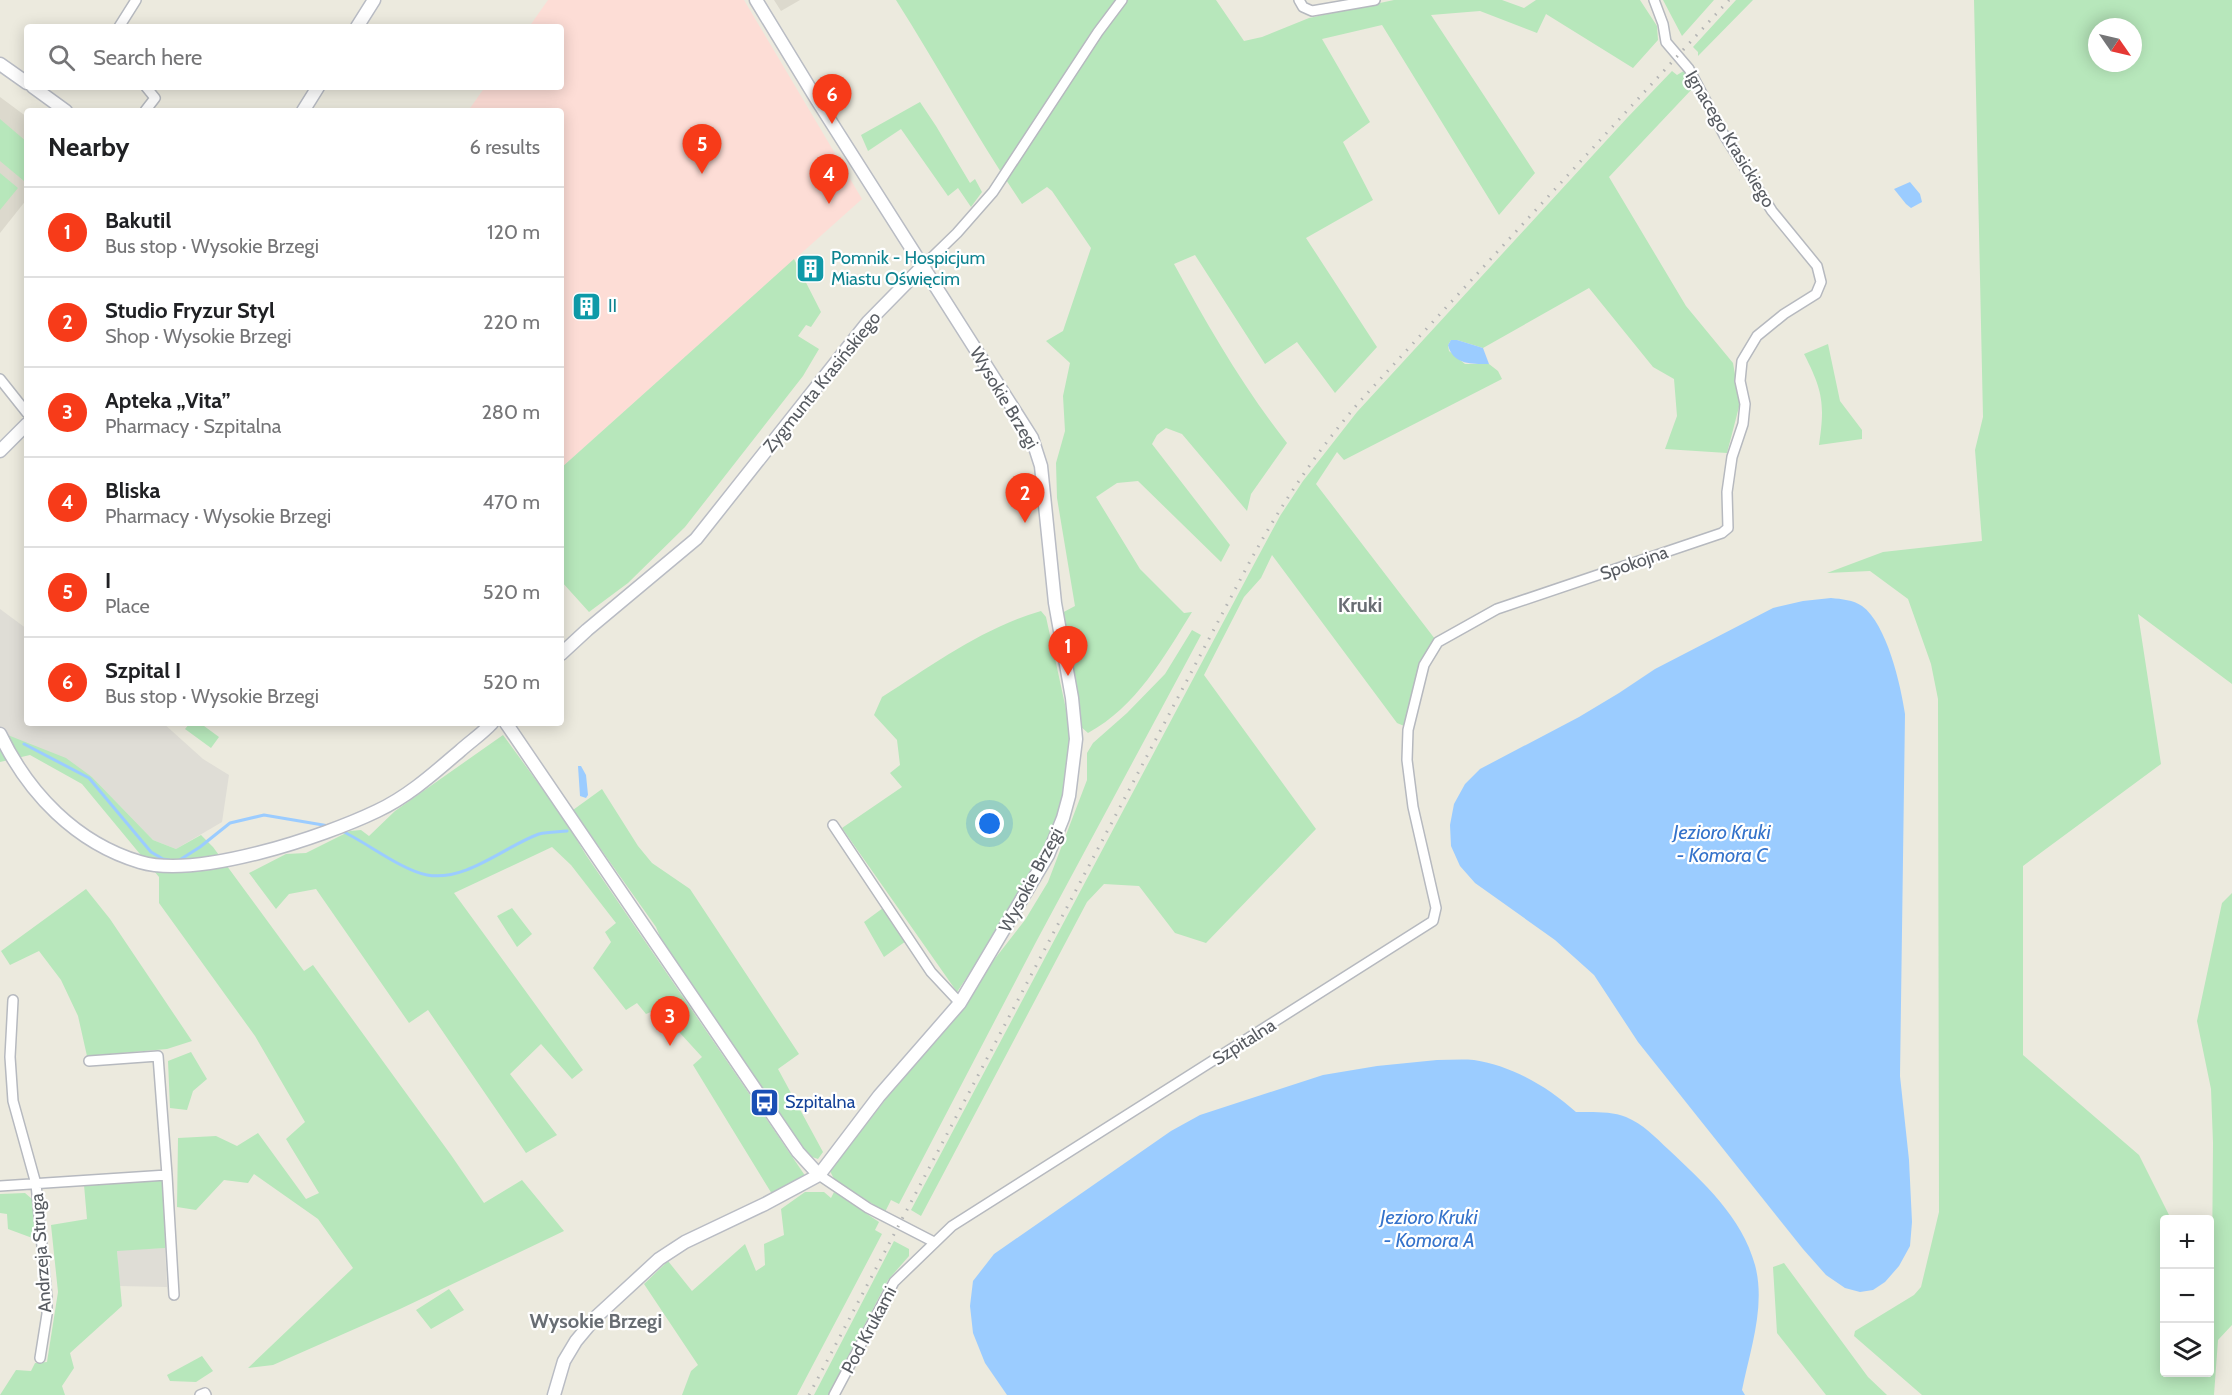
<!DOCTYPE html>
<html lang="en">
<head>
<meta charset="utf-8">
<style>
  :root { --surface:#fff; --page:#f6f6f6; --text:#202124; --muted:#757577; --line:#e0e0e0; --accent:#f73b19 }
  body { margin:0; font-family:Cabin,sans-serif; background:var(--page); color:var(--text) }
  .controls { position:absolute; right:18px; bottom:18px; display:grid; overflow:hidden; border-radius:6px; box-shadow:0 3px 15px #0003 }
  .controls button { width:54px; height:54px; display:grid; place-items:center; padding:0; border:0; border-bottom:2px solid var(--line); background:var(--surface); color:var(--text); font:30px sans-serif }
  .compass { position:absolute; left:2088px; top:18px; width:54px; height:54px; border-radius:50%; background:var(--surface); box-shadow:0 3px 15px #0003; rotate:124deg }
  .you { position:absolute; left:990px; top:824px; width:21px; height:21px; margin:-15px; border:4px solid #fff; border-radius:50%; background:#1a73e8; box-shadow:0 0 0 9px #1a73e833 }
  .badge { display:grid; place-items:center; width:39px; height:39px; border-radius:50%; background:var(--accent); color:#fff; font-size:20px; font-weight:700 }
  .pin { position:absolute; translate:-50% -50px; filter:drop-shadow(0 2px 3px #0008) }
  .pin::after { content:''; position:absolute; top:32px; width:21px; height:18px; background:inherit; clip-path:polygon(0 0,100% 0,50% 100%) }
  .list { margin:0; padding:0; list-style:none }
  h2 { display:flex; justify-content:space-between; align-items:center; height:78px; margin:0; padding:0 24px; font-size:26px }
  h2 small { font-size:20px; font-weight:400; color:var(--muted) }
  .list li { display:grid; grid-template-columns:39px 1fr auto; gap:18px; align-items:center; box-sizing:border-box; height:90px; padding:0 24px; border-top:2px solid var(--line) }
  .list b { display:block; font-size:22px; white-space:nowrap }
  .list p { margin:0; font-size:20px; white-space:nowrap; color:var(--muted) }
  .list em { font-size:20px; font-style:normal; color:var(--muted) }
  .icon { flex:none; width:33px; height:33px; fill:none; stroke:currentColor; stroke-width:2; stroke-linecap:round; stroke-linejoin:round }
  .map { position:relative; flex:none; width:2232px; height:1395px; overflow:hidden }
  .search { position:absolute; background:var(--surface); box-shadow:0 3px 15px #0003; left:24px; top:24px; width:540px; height:66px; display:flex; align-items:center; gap:15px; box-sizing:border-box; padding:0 21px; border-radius:6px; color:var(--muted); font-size:22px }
  .panel { position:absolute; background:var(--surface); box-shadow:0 3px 15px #0003; left:24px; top:108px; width:540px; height:618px; border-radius:6px }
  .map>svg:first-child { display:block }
</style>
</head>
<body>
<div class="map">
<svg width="2232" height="1395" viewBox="0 0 2232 1395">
  <rect width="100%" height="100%" fill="#eceade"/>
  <path fill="#dfddd6" d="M0 609 27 629V723H163L203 759 229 775 222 822 176 849 153 840 92 777 2 733 0 728Z
    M165 1248 167 1287 119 1286 117 1250Z"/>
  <path fill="#dcd9cd" d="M774 0H800L781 11Z
    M0 97 27 117V199L0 233Z"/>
  <path fill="#fdddd6" d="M548 0H744L862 199 561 468V111H468L485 87H561V27H529Z"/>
  <path fill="#b7e7bb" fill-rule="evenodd" d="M896 0H1216L1244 41 1262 37 1309 18 1394 0H1502L1524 8 1536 0H1640L1657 26 1658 40 1633 68 1546 14 1537 33 1480 11 1431 15 1535 173 1499 215 1382 25 1322 39 1370 122 1343 142 1373 200 1306 238 1377 347 1335 393 1297 342 1265 364 1195 255 1174 264C1208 326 1243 387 1287 443L1251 494 1247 511 1182 434 1166 428 1157 435 1152 444 1230 545 1221 562 1138 481 1117 483 1096 497 1140 569 1184 613 1192 612C1164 657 1136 707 1088 733L1080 726 1060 614 1075 606 1057 498 1056 463 1065 431 1063 396 1070 363 1046 341 1063 331 1091 248 1052 191 1047 187 1022 204C977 138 939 68 896 0Z
    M1663 0H1714L1682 36Z
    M1736 0H1753L1698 56V52L1693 47Z
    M1974 0H2232V684L2138 614 2161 764 2023 866V1055L2139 1155 2171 1219 2164 1220V1372H2210V1274L2212 1266 2213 1143 2211 1089 2197 1021 2222 903 2232 893V1325L2218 1340 2214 1395H1922L1854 1336 1855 1331 1914 1295 1921 1287 1939 1212 1938 699 1931 664 1908 599 1870 571 1827 573 1883 552 1982 541 1975 450 1983 417ZM2097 27H2133V63H2097Z
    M1687 69 1692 89 1609 177 1686 306 1733 363 1740 403 1727 453 1665 449 1677 416 1674 379 1653 367 1589 288 1483 348 1457 340H1451L1448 345 1449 351 1465 364H1489L1498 371 1502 379 1344 460 1337 452 1316 484 1435 639 1421 662 1404 726 1397 723 1272 555 1261 578 1244 597 1204 675 1316 829 1206 943 1175 933 1139 886 1104 884 1087 902 921 1216 911 1210 1252 568 1280 516 1303 481 1357 412 1627 118 1672 71 1677 75Z
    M920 102 936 126 970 183 975 179 982 192 971 207 958 188 948 196 901 129 868 151 861 135Z
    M0 119 27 142V177L24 181 0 161Z
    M0 173 18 188 0 210Z
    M794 259 821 312 811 327 806 325 798 336 819 349 803 376 685 527 628 583 589 612 561 581V468Z
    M1828 344 1840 401 1862 430V439L1819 445C1825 404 1823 391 1804 354Z
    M1041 611 1046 617 1077 760 1055 845 957 992 842 828 902 787 890 773 900 765 897 740 874 715 882 697C933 665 982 628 1041 611Z
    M1192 630 1201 635 1036 942 899 1204 891 1200 885 1212 834 1179 830 1171 1025 920 1048 882 1087 780V753L1093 743 1127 713 1165 674Z
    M190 723H200L219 737 211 748 185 729Z
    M0 732 66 758 92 777 153 840 176 849 201 835 213 847 304 971 313 965 451 1155 484 1203 522 1180 564 1231 400 1309 273 1365 248 1368 353 1268 318 1219 254 1174 248 1183 224 1180 196 1210 177 1207 178 1138 216 1136 237 1146 258 1133 306 1199 319 1193 286 1139 305 1122 255 1036 159 903V877L82 784 30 755 0 762Z
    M503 735 563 817 586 855 806 1177 772 1194 693 1065 702 1057 658 1009 646 1014 637 1003 626 1010 593 968 611 942 605 932 616 923 571 865 552 847 454 893 583 1070 572 1079 541 1044 510 1074 557 1135 526 1153 428 1010 409 1023 316 889 289 894 276 909 249 873 286 854 306 853 350 831 361 830 369 836 395 811Z
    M602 789 638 846 652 863 690 889 799 1054 778 1069 823 1152 818 1159 812 1157 799 1145 666 951 656 927 573 810Z
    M86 889 110 919 192 1041 167 1049 87 1056 78 1016 61 980 39 951 10 965 1 951Z
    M512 908 532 934 517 947 497 916Z
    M883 908 906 941 884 957 864 922Z
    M191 1052 207 1079 193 1091 187 1110 170 1108 168 1061Z
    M159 1179 164 1183 165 1248 117 1251 122 1306 70 1353 74 1368 62 1386 65 1395H0L16 1370 31 1371 35 1363 47 1362 58 1292 51 1225 87 1219 84 1185Z
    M805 1192H824L831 1198 834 1192 879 1222 875 1230 882 1234 797 1395H682L691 1371 698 1365 644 1284 668 1261 692 1291 745 1244 756 1271 765 1265 764 1244 784 1235 781 1209Z
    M25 1193 32 1199 35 1239 8 1229 7 1214 0 1213V1194Z
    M894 1241 909 1249V1256L888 1280 828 1395H814Z
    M1784 1263 1868 1377 1887 1395H1826L1777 1333 1773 1267Z
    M449 1289 464 1310 431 1329 416 1310Z
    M202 1356 213 1371 196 1382 170 1381 167 1375Z"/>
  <path fill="#9bccff" d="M1910 182 1920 194 1922 202 1911 208 1906 204 1894 189Z
    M1451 340H1457L1483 348 1489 364C1472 364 1453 365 1448 345Z
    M1831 598C1842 599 1853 600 1862 606 1887 624 1901 686 1905 714L1900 1076 1909 1160 1912 1222 1910 1246 1899 1266 1885 1282 1873 1290 1860 1292 1845 1288 1826 1275 1803 1249 1638 1042 1594 975 1555 940 1475 883 1460 866 1451 846 1450 825 1454 804 1465 784 1480 769 1579 717 1619 693 1655 669 1773 608 1803 601Z
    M578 766H581L586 775 588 795 586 798 580 796Z
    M1437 1060C1449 1060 1462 1059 1474 1060 1513 1066 1548 1087 1576 1112 1592 1112 1611 1111 1626 1117 1643 1124 1655 1137 1669 1150 1703 1182 1742 1217 1755 1265 1766 1306 1750 1350 1742 1390L1745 1395H1007L985 1363 973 1333 970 1306 973 1281 994 1254 1171 1131 1200 1115 1323 1075 1377 1066Z"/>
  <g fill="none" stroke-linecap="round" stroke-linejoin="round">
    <path stroke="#9bccff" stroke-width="3" d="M24 744 89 778 151 852 163 859 169 860
      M340 830C366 842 401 870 427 875 466 882 505 846 539 834 548 832 558 832 567 831
      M178 861 200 847 230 823 264 815 329 826"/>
    <defs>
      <path id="street" d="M1299 0 1303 7 1312 11 1375 0
        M119 27 136 0
        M145 111 155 98 146 87
        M923 266 957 233 993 192 1098 32 1122 0
        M0 379 27 413
        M833 825 931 972 960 1003
        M13 1000 10 1057 13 1101 36 1184 47 1298V1314L40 1358
        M89 1061 158 1056 167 1175
        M819 1175 868 1208 934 1242
        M0 1186 167 1175 174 1295
        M200 1395 205 1393 206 1395
        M834 1395 894 1282 952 1226 1433 921 1436 908 1413 807 1407 760 1408 730 1424 665 1438 642 1497 609 1722 533 1728 528 1727 492 1732 457 1743 424 1745 404 1740 381 1742 361 1757 336 1784 314 1816 294 1821 282 1817 266 1772 211 1724 135 1689 69 1666 42 1663 24 1654 0"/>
      <path id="secondary" d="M357 27 374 0
        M0 64 27 83
        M33 87 66 111
        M303 111 318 87
        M0 451 27 424
        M561 654 587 630 696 539 868 322 923 266
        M506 723 798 1152 819 1175
        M0 734C28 793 76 843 140 862 197 879 323 837 377 811 409 796 434 773 461 750 471 741 483 733 492 723
        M554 1395 564 1361 576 1341 596 1317 659 1259 685 1242 765 1204 819 1175 879 1096 960 1003 1048 855 1063 818 1069 796 1076 739 1072 698 1055 603 1041 466 1032 438 817 100 756 0"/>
    </defs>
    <use href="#street" stroke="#b6b9bf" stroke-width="12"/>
    <use href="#secondary" stroke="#b9bcc4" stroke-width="15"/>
    <use href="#street" stroke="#fff" stroke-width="9"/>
    <use href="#secondary" stroke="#fff" stroke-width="12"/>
    <path stroke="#b3b4b4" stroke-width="3" stroke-dasharray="1.5 8" stroke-linecap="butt" d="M809 1395 1248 565C1280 506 1316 452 1361 400L1729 0"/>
  </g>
  <defs>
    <symbol id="building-square" viewBox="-11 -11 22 22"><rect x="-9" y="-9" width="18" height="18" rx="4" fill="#0f9aa8" stroke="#fff"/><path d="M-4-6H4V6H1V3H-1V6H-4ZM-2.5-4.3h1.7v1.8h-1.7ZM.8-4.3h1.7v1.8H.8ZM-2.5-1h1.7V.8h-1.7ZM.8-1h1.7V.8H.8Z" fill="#fff"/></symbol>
    <symbol id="bus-square" viewBox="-11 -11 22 22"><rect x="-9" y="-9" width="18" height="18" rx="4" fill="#1a4fb4" stroke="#fff"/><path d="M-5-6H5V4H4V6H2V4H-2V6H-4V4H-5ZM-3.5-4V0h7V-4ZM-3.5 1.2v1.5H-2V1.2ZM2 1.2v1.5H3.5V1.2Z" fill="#fff"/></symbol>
  </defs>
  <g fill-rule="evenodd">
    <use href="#building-square" x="794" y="252" width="33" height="33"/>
    <use href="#building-square" x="570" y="290" width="33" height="33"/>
    <use href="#bus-square" x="748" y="1086" width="33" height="33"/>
  </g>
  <g text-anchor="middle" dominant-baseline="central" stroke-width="4.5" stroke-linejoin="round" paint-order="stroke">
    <g font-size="18" fill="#575b61" stroke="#fff">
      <text transform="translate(1730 139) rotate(59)">Ignacego Krasickiego</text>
      <text transform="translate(822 382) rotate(-51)">Zygmunta Krasińskiego</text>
      <text transform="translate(1004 398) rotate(59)">Wysokie Brzegi</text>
      <text transform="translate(1634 563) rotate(-19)">Spokojna</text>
      <text transform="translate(1031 880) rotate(-62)">Wysokie Brzegi</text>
      <text transform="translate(1244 1042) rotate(-32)">Szpitalna</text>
      <text transform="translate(41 1253) rotate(-94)">Andrzeja Struga</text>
      <text transform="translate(869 1330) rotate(-62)">Pod Krukami</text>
    </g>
    <g font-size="18" fill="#0d838f" stroke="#fff" text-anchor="start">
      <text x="831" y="258">Pomnik - Hospicjum<tspan x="831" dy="21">Miastu Oświęcim</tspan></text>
      <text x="608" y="306">II</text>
    </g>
    <g font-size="18" fill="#164399" stroke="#fff" text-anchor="start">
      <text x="785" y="1102">Szpitalna</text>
    </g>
    <g font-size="20" font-weight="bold" fill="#686d73" stroke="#fff">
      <text x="1360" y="605">Kruki</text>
      <text x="596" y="1321">Wysokie Brzegi</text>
    </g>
    <g font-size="20" font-style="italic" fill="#3573cb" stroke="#fff">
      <text x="1722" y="832">Jezioro Kruki<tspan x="1722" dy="23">- Komora C</tspan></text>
      <text x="1429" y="1217">Jezioro Kruki<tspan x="1429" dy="23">- Komora A</tspan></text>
    </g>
  </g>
</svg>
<div class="controls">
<button>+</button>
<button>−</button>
<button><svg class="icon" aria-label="layers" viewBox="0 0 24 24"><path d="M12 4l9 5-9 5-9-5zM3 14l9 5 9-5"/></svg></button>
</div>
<svg class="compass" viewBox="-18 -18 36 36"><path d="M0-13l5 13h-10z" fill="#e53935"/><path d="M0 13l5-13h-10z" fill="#757577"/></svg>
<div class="you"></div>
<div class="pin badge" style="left:1068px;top:676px">1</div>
<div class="pin badge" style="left:1025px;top:523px">2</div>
<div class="pin badge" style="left:670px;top:1046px">3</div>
<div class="pin badge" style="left:829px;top:204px">4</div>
<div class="pin badge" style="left:702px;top:174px">5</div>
<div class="pin badge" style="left:832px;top:124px">6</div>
<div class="search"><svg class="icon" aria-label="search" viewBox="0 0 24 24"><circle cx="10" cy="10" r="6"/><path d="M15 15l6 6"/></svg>Search here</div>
<section class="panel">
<h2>Nearby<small>6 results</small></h2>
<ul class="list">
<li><span class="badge">1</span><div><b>Bakutil</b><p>Bus stop · Wysokie Brzegi</p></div><em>120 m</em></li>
<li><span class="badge">2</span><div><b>Studio Fryzur Styl</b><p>Shop · Wysokie Brzegi</p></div><em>220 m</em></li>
<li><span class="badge">3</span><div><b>Apteka „Vita”</b><p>Pharmacy · Szpitalna</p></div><em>280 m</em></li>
<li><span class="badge">4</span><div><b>Bliska</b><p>Pharmacy · Wysokie Brzegi</p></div><em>470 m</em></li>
<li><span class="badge">5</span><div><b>I</b><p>Place</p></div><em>520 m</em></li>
<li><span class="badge">6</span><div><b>Szpital I</b><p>Bus stop · Wysokie Brzegi</p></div><em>520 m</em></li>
</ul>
</section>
</div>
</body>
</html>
